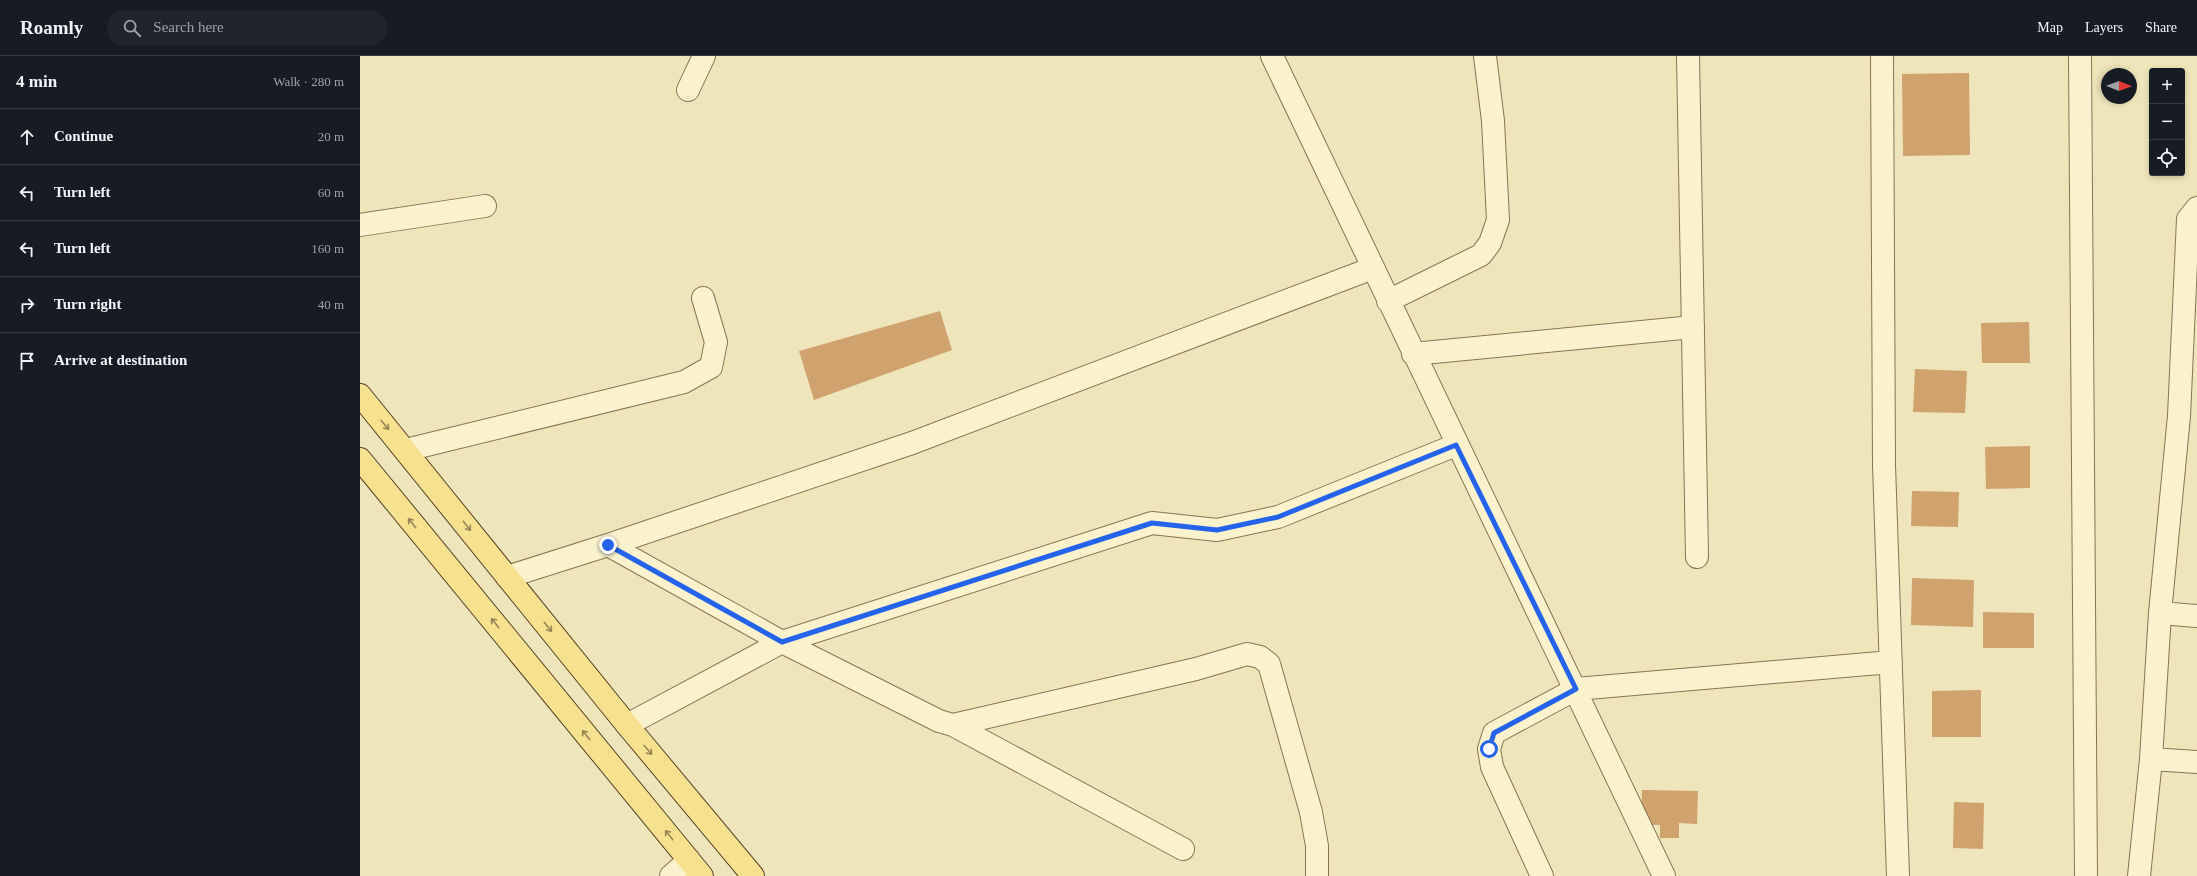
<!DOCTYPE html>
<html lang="en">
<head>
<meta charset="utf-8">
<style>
  :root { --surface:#171b24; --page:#20242c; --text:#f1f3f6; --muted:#9ea1a6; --line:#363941 }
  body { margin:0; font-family:Georgia,serif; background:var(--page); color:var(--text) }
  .controls { position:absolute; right:12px; top:12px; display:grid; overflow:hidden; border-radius:4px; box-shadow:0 2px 6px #0003 }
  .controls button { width:36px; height:36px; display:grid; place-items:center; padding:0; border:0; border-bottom:1px solid var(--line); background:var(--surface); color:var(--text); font:20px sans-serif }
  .compass { position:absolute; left:1741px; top:12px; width:36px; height:36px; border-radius:50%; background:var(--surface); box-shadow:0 2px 6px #0003; rotate:91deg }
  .stop { position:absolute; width:12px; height:12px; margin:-9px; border:3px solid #2563eb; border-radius:50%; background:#fff }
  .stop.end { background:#2563eb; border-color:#fff; box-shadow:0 1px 4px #0008 }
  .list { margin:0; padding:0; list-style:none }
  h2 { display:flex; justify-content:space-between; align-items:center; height:52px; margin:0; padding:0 16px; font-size:17px }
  h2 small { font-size:13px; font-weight:400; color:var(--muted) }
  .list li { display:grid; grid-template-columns:26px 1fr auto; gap:12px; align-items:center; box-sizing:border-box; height:56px; padding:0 16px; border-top:1px solid var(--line) }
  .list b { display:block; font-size:15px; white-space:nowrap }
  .list em { font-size:13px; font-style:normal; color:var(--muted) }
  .icon { flex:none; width:22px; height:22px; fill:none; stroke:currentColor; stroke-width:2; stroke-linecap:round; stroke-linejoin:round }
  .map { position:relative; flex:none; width:1837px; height:820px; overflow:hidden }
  header { display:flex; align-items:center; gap:24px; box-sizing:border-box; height:56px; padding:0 20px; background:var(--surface); border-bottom:1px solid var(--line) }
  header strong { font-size:19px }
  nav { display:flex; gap:22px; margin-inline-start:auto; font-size:14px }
  .search { width:280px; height:36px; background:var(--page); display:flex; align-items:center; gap:10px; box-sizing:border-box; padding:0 14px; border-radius:22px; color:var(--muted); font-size:15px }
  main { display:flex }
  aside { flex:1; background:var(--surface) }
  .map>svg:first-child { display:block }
</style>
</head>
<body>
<header>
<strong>Roamly</strong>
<div class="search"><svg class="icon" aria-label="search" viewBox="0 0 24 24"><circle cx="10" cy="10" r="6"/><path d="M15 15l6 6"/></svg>Search here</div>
<nav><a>Map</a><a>Layers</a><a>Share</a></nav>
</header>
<main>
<aside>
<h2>4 min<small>Walk · 280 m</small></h2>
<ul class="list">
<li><svg class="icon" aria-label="ahead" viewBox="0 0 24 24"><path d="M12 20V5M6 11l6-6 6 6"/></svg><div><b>Continue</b></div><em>20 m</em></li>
<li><svg class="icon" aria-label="left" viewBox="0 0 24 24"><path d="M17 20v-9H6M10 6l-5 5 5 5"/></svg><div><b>Turn left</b></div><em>60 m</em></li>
<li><svg class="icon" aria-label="left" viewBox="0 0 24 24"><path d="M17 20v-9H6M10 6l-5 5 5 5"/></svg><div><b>Turn left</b></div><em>160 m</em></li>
<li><svg class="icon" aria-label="right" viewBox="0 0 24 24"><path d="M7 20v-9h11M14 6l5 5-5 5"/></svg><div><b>Turn right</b></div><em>40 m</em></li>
<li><svg class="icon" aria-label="arrive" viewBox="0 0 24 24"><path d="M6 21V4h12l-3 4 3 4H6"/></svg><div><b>Arrive at destination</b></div></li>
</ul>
</aside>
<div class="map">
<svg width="1837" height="820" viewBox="0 0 1837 820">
  <rect width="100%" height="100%" fill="#efe5ba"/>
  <path fill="#cfa26e" d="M1609 17 1610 99 1543 100 1542 18Z
    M580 255 592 294 454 344 439 295Z
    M1669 266 1670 307H1622L1621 267Z
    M1555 313 1607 315 1605 357 1553 356Z
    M1670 390V432L1626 433 1625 391Z
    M1552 435 1599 436 1598 471 1551 470Z
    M1552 522 1614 524 1613 571 1551 569Z
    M1623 556 1674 557V592H1623Z
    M1621 634V681H1572V635Z
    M1282 734 1338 735 1337 768 1319 767V782H1300V769H1281Z
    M1594 746 1624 747 1623 793 1593 792Z"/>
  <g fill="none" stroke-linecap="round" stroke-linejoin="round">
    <defs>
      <path id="minor" d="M912 0 1304 820
        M1328 0 1337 501
        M1522 0 1524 409 1538 820
        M1720 0 1726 820
        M328 34 344 0
        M0 169 125 150
        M1028 245 1121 199 1130 187 1138 164 1133 65 1125 0
        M1053 298 1333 271
        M46 394 324 326 351 311 356 286 343 242
        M248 489 422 586 579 665 593 669 836 613 887 598 900 601 909 608 951 756 957 790V820
        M147 521 248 489 552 387 1013 212
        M1800 557 1837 560
        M267 669 422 586 792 467 857 474 918 461 1096 389
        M593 669 823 793
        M1791 703 1837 706
        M311 820 329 804
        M1182 820 1132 711 1129 693 1134 677 1216 633 1531 606
        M1779 820 1791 703 1800 557 1819 360 1828 163 1837 152"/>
      <path id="major" d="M0 339 267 669 393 820
        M0 403 342 820"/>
    </defs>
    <use href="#minor" stroke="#867554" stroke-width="24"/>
    <use href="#major" stroke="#534229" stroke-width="24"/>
    <use href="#minor" stroke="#faf2cd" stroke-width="22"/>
    <use href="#major" stroke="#f6e28e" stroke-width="22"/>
  </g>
  <defs><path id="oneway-shaft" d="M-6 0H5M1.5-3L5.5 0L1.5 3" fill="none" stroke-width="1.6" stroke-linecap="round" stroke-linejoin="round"/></defs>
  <g stroke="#958654">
    <use href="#oneway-shaft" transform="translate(25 369) rotate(50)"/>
    <use href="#oneway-shaft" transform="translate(52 467) rotate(-129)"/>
    <use href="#oneway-shaft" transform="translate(107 470) rotate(52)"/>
    <use href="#oneway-shaft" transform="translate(135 567) rotate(-129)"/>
    <use href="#oneway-shaft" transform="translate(188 571) rotate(51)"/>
    <use href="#oneway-shaft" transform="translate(226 679) rotate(-129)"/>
    <use href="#oneway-shaft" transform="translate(288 694) rotate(50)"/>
    <use href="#oneway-shaft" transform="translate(309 779) rotate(-129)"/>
  </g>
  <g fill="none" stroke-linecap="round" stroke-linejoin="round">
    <path stroke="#2563eb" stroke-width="5" d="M248 489 422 586 792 467 857 474 918 461 1096 389 1216 633 1134 677 1129 693"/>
  </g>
</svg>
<div class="controls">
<button>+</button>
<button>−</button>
<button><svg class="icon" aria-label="locate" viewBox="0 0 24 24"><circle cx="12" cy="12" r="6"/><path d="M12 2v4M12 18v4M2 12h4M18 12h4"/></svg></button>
</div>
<svg class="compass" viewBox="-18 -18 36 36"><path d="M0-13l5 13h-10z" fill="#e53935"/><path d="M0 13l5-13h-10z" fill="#9ea1a6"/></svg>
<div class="stop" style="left:1129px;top:693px"></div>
<div class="stop end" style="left:248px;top:489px"></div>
</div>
</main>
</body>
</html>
